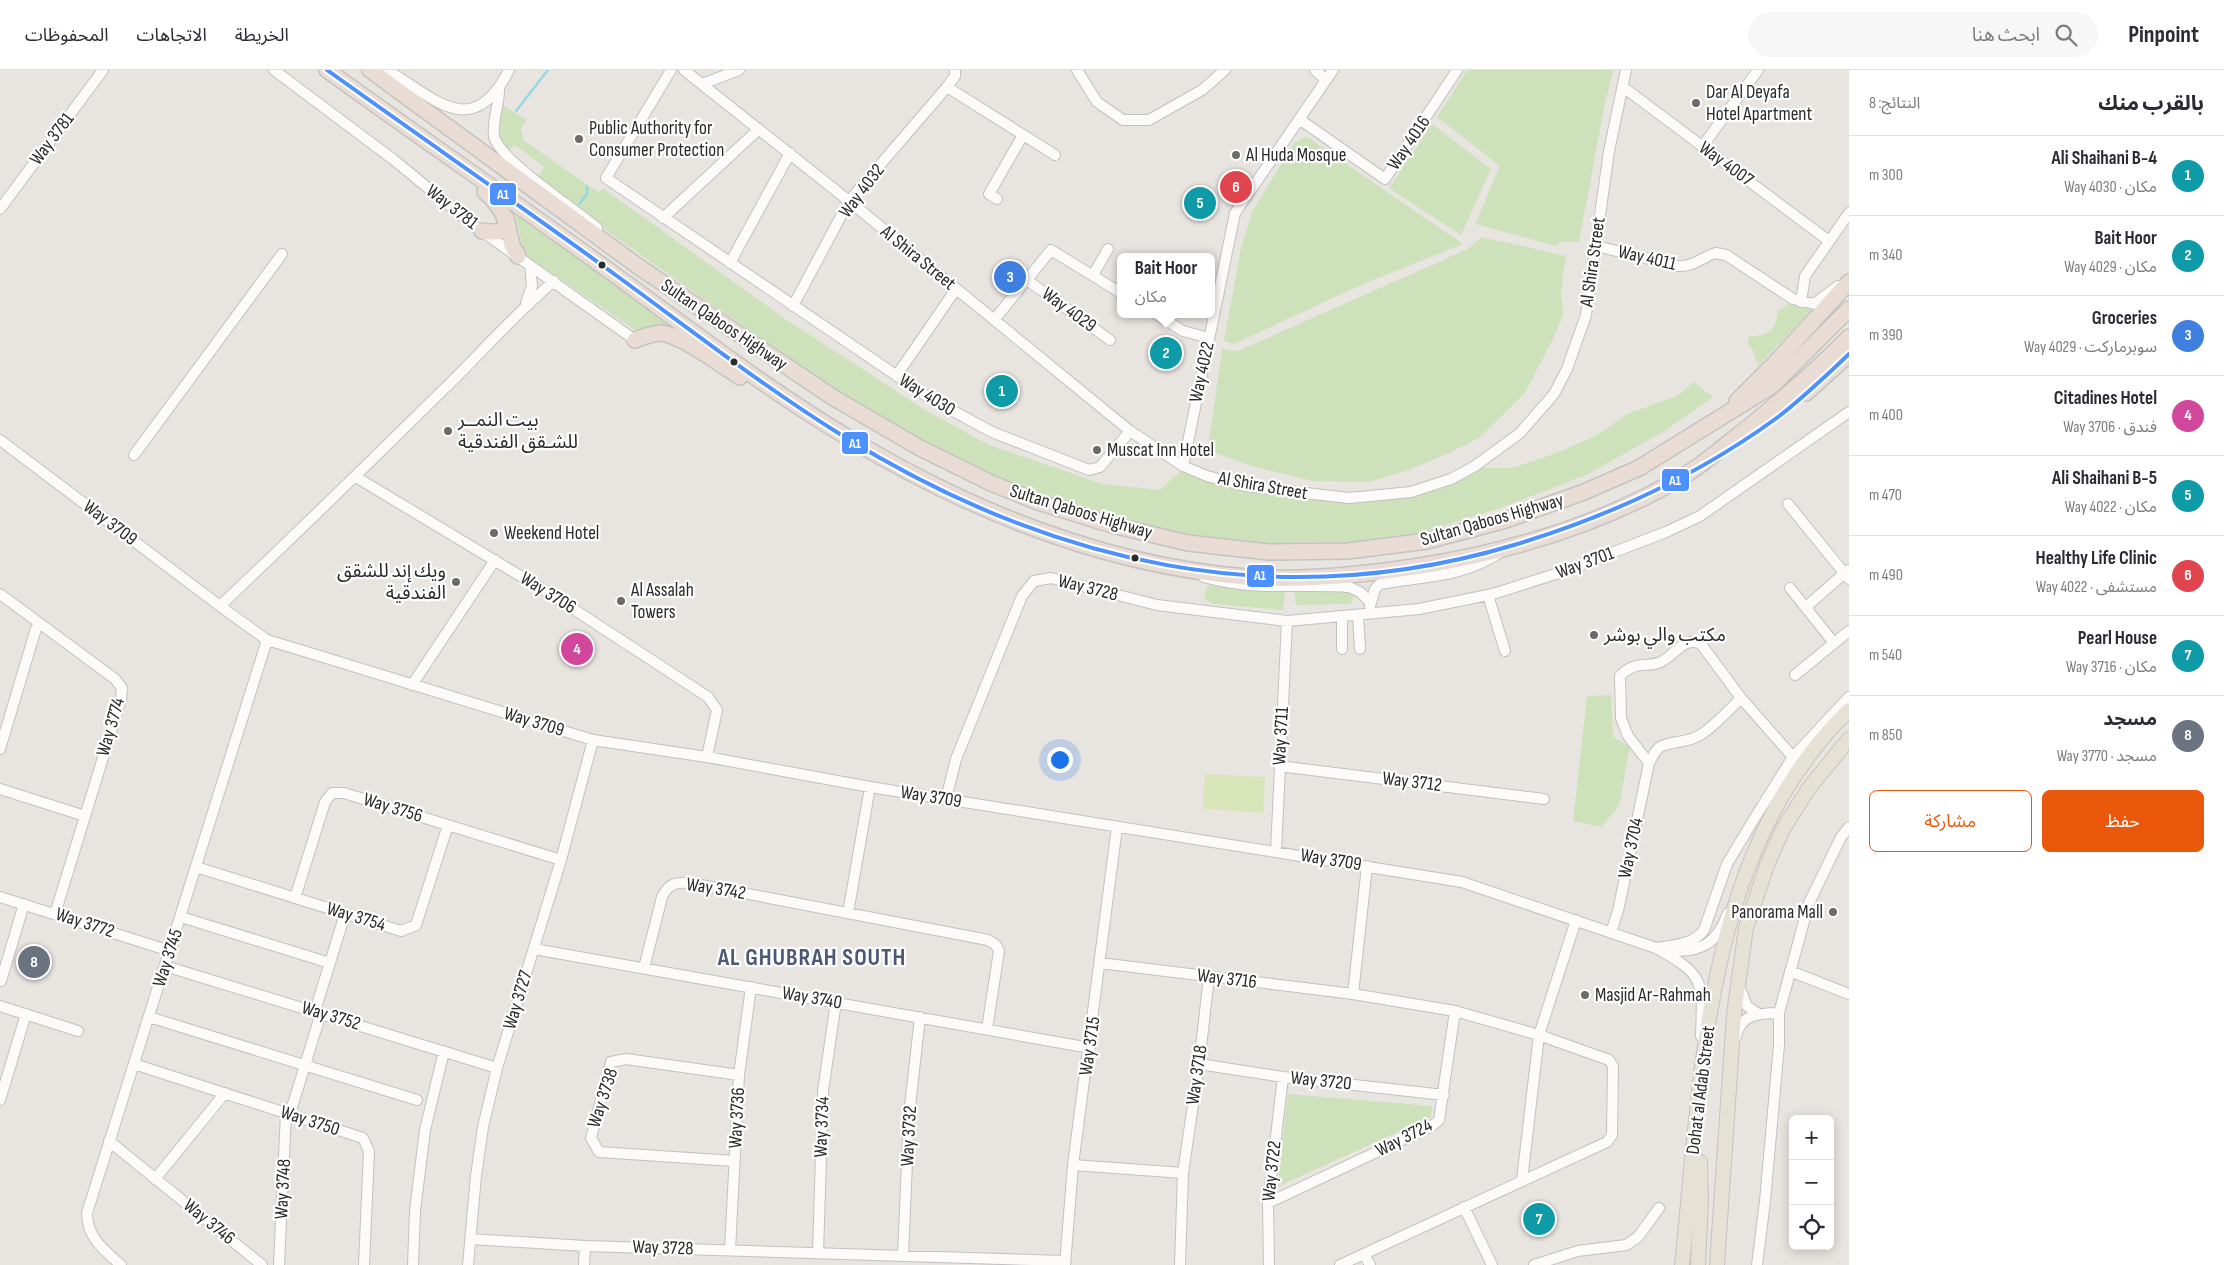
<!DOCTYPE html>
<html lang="ar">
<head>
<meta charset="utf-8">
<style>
  :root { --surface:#fff; --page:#f7f7f7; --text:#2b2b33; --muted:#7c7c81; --line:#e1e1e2; --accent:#ea580c }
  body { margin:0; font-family:"Sofia Sans Condensed","Noto Sans Arabic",sans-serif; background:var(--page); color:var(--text); direction:rtl }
  .controls { position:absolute; right:15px; bottom:15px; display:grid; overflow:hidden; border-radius:8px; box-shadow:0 2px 12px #0003 }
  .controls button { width:45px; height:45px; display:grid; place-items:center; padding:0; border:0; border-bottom:1px solid var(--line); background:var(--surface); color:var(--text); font:25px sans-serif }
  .you { position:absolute; left:1059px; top:689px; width:18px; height:18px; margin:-12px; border:4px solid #fff; border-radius:50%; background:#1a73e8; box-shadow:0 0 0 8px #1a73e833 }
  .badge { display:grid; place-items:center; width:32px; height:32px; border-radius:50%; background:var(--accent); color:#fff; font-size:16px; font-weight:700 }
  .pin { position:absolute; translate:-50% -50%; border:2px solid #fff; box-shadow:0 1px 5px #0006 }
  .popup { position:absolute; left:1117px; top:183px; width:98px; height:65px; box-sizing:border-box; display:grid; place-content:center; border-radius:8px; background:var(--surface); filter:drop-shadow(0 1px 4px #0005); font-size:16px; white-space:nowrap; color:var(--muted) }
  .popup b { font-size:19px; color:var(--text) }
  .popup::after { content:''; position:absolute; left:50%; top:100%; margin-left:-10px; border:10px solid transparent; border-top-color:var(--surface) }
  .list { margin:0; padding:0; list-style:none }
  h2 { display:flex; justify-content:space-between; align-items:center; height:65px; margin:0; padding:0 20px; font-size:21px }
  h2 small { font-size:16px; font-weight:400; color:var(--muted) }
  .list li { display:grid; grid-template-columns:32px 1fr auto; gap:15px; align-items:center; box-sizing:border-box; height:80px; padding:0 20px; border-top:1px solid var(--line) }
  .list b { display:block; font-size:19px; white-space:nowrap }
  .list p { margin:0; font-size:16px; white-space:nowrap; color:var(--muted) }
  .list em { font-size:16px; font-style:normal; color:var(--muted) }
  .actions { display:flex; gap:10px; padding:15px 20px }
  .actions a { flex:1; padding:11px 0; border:1px solid var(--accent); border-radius:8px; text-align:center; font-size:18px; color:var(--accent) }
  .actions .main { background:var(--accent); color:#fff }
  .icon { flex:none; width:28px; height:28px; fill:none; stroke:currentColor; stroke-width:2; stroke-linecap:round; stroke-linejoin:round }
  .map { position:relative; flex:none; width:1849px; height:1195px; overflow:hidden; direction:ltr }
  header { display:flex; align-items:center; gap:30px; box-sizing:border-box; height:70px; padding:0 25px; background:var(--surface); border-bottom:1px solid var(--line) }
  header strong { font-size:24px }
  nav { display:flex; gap:28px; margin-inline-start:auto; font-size:18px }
  .search { width:350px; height:45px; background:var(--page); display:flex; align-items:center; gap:12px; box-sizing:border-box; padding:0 18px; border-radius:28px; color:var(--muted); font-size:19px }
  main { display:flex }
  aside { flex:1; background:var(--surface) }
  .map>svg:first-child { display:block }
</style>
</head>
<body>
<header>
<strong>Pinpoint</strong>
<div class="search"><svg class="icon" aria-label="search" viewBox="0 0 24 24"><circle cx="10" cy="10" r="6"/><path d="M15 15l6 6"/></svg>ابحث هنا</div>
<nav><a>الخريطة</a><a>الاتجاهات</a><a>المحفوظات</a></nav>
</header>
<main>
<aside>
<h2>بالقرب منك<small>النتائج: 8</small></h2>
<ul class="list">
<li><span class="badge" style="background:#0f9aa8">1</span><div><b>Ali Shaihani B-4</b><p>مكان · Way 4030</p></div><em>300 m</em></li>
<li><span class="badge" style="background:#0f9aa8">2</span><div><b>Bait Hoor</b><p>مكان · Way 4029</p></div><em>340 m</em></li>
<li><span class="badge" style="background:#3f7fe0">3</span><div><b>Groceries</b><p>سوبرماركت · Way 4029</p></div><em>390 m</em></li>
<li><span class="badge" style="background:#d1479c">4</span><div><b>Citadines Hotel</b><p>فندق · Way 3706</p></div><em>400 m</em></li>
<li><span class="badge" style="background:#0f9aa8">5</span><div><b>Ali Shaihani B-5</b><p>مكان · Way 4022</p></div><em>470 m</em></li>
<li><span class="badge" style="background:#e0444e">6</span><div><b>Healthy Life Clinic</b><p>مستشفى · Way 4022</p></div><em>490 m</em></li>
<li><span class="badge" style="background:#0f9aa8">7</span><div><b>Pearl House</b><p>مكان · Way 3716</p></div><em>540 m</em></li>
<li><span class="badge" style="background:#6b7280">8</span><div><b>مسجد</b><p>مسجد · Way 3770</p></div><em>850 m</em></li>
</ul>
<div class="actions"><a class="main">حفظ</a><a>مشاركة</a></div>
</aside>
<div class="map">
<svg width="1849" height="1195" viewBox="0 0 1849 1195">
  <rect width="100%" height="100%" fill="#e8e4e0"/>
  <path fill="#cde1bb" d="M1467 0H1613L1603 43 1579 172H1561L1556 176 1475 154 1500 96 1437 47Z
    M500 34 527 50 521 58 523 70 598 122 604 119 784 248 922 338 989 375 1102 414 1160 420 1183 399 1207 409 1386 429 1477 398H1513L1559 382 1597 365 1627 344 1677 326 1694 312 1713 327 1665 361 1586 405 1506 436 1425 462 1349 472 1269 473 1195 465 1121 450 1048 426 968 396 853 332 648 190 586 146 538 107 544 97 515 75 507 82 497 68Z
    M1432 54 1491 99 1461 165 1389 118Z
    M1307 67 1463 174 1363 214 1234 274 1224 271 1241 178 1253 140 1295 72Z
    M514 140 675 256 638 262 524 184Z
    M1481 167 1566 186 1561 221 1563 245 1552 271 1525 323 1479 368 1447 384 1406 401 1368 412 1314 411 1251 396 1208 380C1212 346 1218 313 1222 279L1238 281 1468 179Z
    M1789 234 1812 239 1758 296 1754 282 1748 274 1749 266C1766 268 1778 259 1777 241Z
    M1208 515 1285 521 1283 540 1213 534 1204 528Z
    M1294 520H1345L1353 525V531L1349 534 1296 535Z
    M1611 625 1613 667 1630 677 1619 736 1601 757 1573 751 1587 626Z
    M1288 1024 1432 1036 1431 1047 1277 1117Z"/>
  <path fill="#d8e5b9" d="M1205 704 1265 707 1263 743 1203 739Z"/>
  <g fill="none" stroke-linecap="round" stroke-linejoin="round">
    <path stroke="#98d7e6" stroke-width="2.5" d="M516 41 548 0
      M579 134 587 124V117"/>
    <defs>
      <path id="minor" d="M274 0 394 90 473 155 635 270
        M387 0C436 29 473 72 509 0
        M671 0 606 108 931 329 992 362 1089 400 1100 397 1130 361
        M684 0 849 131 1130 361 1183 396 1207 406 1245 416 1349 428 1411 422 1451 409 1475 396 1520 363 1554 324 1567 299 1586 245 1609 81 1626 0
        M1077 0 1097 32 1123 50H1149L1202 20 1225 0
        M1315 0 1326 10
        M702 14 739 0
        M947 17 1055 85
        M1623 17 1829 171
        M499 20C499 36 492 50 494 66 498 89 576 140 597 158
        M1299 49 1385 109 1457 0
        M1702 77 1758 0
        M997 129 989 124 1023 65
        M0 139 103 0
        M663 148 759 59
        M1596 176 1678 196C1694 197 1702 187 1716 183L1726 185 1793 229 1814 234 1838 216
        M730 193 790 83
        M1093 205 1108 179
        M1027 210 1110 270
        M1801 232 1805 206 1849 143
        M526 233 532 216 530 195
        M793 236 849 131 947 17 955 6V0
        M1156 244 1183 261 1209 268
        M994 250 1051 180 1121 223
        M897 305 956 219
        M0 370 220 536 267 570 297 579 593 670 707 687 870 717 1462 812 1656 878C1705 905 1703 911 1701 966
        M134 385 282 184
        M1183 396 1235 143 1333 0
        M356 407 552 525 708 627 717 640 707 687
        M1788 434 1849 509
        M1204 507C1256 522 1298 513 1349 517L1360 522 1370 532
        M1790 518 1834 573
        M0 524 115 609 122 618 121 629 55 844
        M1488 525 1505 581
        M220 536C295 465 369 393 443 320 480 284 514 245 554 211
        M1370 536 1375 519 1380 514C1423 506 1461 508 1499 483
        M1806 537 1848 500
        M1358 546 1360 579
        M1342 547V579
        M1795 605 1849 561
        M412 615 495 490
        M0 679 38 552
        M1649 693 1628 666 1621 648 1620 606C1637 588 1650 600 1664 590 1677 582 1686 566 1701 574L1741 628 1793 687
        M1279 696 1544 729
        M0 719 85 746
        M946 729 956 689 1022 526 1034 511 1051 508 1157 535 1287 551 1419 539 1493 524 1565 501 1666 462 1700 446 1849 342
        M1276 781 1287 551
        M196 797 401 861 416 855 448 755
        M0 827 170 881
        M295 828 325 732 332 723H344L561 790
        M848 843 870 717
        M181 847 330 893
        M1611 862 1618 841 1649 693C1652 688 1655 680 1660 677 1672 670 1686 674 1700 665 1716 655 1728 641 1741 628
        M1656 878C1674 875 1693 875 1704 860L1727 794 1754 749 1793 687 1849 627
        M534 879 1090 978
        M1669 880C1701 884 1718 872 1728 843
        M1100 893 1353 924 1455 941 1539 965 1609 990 1613 996 1612 1065 1607 1072 1340 1195
        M165 896 497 998
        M644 898 662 827C669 813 676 812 691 813L988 870 996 875 999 881 987 959
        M1790 901 1849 924
        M1 911 24 834
        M1739 916 1747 936 1757 943
        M1353 924 1367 796
        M0 936 78 961
        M315 941 345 844
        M149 947 417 1030
        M1736 967C1740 944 1759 943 1779 943
        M134 994 363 1068 369 1081 364 1195
        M1199 994 1283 1007 1444 1025
        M0 1030 26 944
        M290 1044 321 943
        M109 1071 262 1195
        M734 1091 599 1082 591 1068 611 992 626 989 739 1005
        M1073 1095 1183 1103
        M155 1109 225 1023
        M1522 1110 1539 965 1576 850
        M1268 1133 1432 1056 1439 1050 1455 941
        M1464 1137 1492 1195
        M471 1169 585 1176 1065 1191
        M730 1180 739 1005 751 917
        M818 1183 823 1021 836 932
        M1364 1184 1370 1195
        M903 1186 909 1045 920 947
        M121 1195C104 1180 87 1168 87 1143L267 570
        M279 1195 286 1043
        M413 1195 415 1141 425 1060 444 981
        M468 1195 476 1106 483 1057 497 998 561 790 593 670
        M584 1195 585 1176
        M1065 1195 1073 1095 1117 757
        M1180 1195 1183 1103 1199 994 1209 907
        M1269 1195 1268 1133 1283 1007
        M1534 1195 1578 1181 1626 1175 1638 1167 1659 1138
        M1757 1195 1765 1131 1779 975V943L1809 833 1841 767 1849 757"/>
      <path id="major" d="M1682 1195C1702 1007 1703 781 1849 640
        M1698 1195 1701 1130 1700 1092
        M1717 1195 1734 944 1746 858 1767 795 1783 759 1809 718 1849 669"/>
      <path id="highway" d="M327 0C421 68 517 134 611 202 688 258 765 318 847 367 968 440 1103 495 1246 507 1304 511 1363 505 1420 496 1513 481 1609 452 1690 402 1704 393 1718 381 1731 371 1773 338 1812 305 1849 267
        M370 0 639 197 834 328 920 378 991 413 1038 432 1112 455 1188 473 1269 482 1348 481 1427 471 1506 450 1584 422 1639 398 1773 315 1849 239
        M506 148 512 175 518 186
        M482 161C522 168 502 136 485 122
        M635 270C643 267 653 263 661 263 682 265 722 296 740 307
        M1806 323 1849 284
        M1737 331 1775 293 1849 212"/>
    </defs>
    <use href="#minor" stroke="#c2c1c1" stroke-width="12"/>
    <use href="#major" stroke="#c4c3c1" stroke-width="16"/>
    <use href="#highway" stroke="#c4c3c1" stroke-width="18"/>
    <use href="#minor" stroke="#fcfbfa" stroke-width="10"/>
    <use href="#major" stroke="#e5e1d4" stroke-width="14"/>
    <use href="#highway" stroke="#e8dcd4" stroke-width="15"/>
    <defs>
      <path id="bus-1" d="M327 0C423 69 521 136 617 206 691 260 764 317 843 366 1050 494 1276 546 1514 475 1607 447 1699 405 1778 347 1803 328 1826 306 1849 284"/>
    </defs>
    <use href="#bus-1" stroke="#fff" stroke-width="8"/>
    <use href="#bus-1" stroke="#4c91ff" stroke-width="4"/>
  </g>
  <g fill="#6c6b6a" stroke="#fff" stroke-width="2">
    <circle cx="1696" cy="33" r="5"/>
    <circle cx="579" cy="69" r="5"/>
    <circle cx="1236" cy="85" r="5"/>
    <circle cx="448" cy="361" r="5"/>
    <circle cx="1097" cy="380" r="5"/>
    <circle cx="494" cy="463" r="5"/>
    <circle cx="456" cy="512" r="5"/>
    <circle cx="621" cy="531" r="5"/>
    <circle cx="1594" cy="565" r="5"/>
    <circle cx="1833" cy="842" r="5"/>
    <circle cx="1585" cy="925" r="5"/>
  </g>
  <g fill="#2a2a2a" stroke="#fff" stroke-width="2">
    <circle cx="602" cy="195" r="4.5"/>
    <circle cx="734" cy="292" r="4.5"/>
    <circle cx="1135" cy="488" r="4.5"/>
  </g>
  <g text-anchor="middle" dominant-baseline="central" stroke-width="4.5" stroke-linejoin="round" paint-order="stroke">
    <g font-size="19" fill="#2a2a2a" stroke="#fff" text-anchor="start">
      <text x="1706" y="22">Dar Al Deyafa<tspan x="1706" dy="22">Hotel Apartment</tspan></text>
      <text x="589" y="58">Public Authority for<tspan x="589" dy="22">Consumer Protection</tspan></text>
      <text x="1246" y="85">Al Huda Mosque</text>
      <text x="458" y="350">بيت النمــر<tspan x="458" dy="22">للشـقق الفندقية</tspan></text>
      <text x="1107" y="380">Muscat Inn Hotel</text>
      <text x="504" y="463">Weekend Hotel</text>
      <text x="446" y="501" text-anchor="end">ويك إند للشقق<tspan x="446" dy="22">الفندقية</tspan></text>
      <text x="631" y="520">Al Assalah<tspan x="631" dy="22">Towers</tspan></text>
      <text x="1604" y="565">مكتب والي بوشر</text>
      <text x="1823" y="842" text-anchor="end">Panorama Mall</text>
      <text x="1595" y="925">Masjid Ar-Rahmah</text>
    </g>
    <g font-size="19" fill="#2a2a2a" stroke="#fff">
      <text transform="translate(52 69) rotate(-53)">Way 3781</text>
      <text transform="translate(1409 73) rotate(-56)">Way 4016</text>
      <text transform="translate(1726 94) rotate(36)">Way 4007</text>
      <text transform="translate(862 121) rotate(-53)">Way 4032</text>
      <text transform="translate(452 137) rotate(38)">Way 3781</text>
      <text transform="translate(918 188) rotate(39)">Al Shira Street</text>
      <text transform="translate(1647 188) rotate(13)">Way 4011</text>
      <text transform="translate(1593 192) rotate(-82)">Al Shira Street</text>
      <text transform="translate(1069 240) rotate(36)">Way 4029</text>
      <text transform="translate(724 255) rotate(34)">Sultan Qaboos Highway</text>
      <text transform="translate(1202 302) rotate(-78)">Way 4022</text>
      <text transform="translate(927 325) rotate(32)">Way 4030</text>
      <text transform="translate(1263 416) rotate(10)">Al Shira Street</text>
      <text transform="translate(1081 442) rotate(17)">Sultan Qaboos Highway</text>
      <text transform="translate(1492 450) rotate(-16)">Sultan Qaboos Highway</text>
      <text transform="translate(110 453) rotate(37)">Way 3709</text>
      <text transform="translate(1585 493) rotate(-20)">Way 3701</text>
      <text transform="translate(1088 518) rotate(14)">Way 3728</text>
      <text transform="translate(548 523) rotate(32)">Way 3706</text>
      <text transform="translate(534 652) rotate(17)">Way 3709</text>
      <text transform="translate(111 657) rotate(-74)">Way 3774</text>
      <text transform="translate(1281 666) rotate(-87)">Way 3711</text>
      <text transform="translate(1412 712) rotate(7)">Way 3712</text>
      <text transform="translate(931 727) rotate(9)">Way 3709</text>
      <text transform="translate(393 738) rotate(17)">Way 3756</text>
      <text transform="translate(1631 778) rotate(-78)">Way 3704</text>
      <text transform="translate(1331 790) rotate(9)">Way 3709</text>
      <text transform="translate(716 819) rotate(9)">Way 3742</text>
      <text transform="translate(356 847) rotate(17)">Way 3754</text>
      <text transform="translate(85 853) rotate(18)">Way 3772</text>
      <text transform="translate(168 888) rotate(-72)">Way 3745</text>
      <text transform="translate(1227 909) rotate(7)">Way 3716</text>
      <text transform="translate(812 928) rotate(10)">Way 3740</text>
      <text transform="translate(518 930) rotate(-73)">Way 3727</text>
      <text transform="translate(331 946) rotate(17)">Way 3752</text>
      <text transform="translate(1090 976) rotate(-82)">Way 3715</text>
      <text transform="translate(1197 1005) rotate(-82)">Way 3718</text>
      <text transform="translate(1321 1011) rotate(6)">Way 3720</text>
      <text transform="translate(1701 1020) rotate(-83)">Dohat al Adab Street</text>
      <text transform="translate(603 1028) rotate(-72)">Way 3738</text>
      <text transform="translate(737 1048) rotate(-87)">Way 3736</text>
      <text transform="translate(310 1051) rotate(18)">Way 3750</text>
      <text transform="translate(822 1057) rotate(-88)">Way 3734</text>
      <text transform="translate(909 1066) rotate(-87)">Way 3732</text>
      <text transform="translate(1404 1068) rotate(-27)">Way 3724</text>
      <text transform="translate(1272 1101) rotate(-84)">Way 3722</text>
      <text transform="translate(283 1119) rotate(-87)">Way 3748</text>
      <text transform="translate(209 1152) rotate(39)">Way 3746</text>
      <text transform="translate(663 1178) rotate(2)">Way 3728</text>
    </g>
    <g font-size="24" font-weight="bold" letter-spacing="1" fill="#4d5879" stroke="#fff">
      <text x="812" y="887">AL GHUBRAH SOUTH</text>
    </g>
  </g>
  <g stroke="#fff" stroke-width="2">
    <rect x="489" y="112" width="28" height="24" rx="5" fill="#4c91ff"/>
    <rect x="841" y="361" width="28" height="24" rx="5" fill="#4c91ff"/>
    <rect x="1661" y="398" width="29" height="24" rx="5" fill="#4c91ff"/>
    <rect x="1246" y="494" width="29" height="24" rx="5" fill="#4c91ff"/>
  </g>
  <g font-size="14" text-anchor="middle" font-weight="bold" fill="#fff">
    <text x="503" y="129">A1</text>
    <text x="855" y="378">A1</text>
    <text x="1675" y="415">A1</text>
    <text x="1260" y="510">A1</text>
  </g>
</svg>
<div class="controls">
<button>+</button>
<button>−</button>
<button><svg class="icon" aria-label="locate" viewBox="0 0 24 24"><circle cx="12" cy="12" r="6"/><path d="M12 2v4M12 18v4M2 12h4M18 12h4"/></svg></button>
</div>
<div class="you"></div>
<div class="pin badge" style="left:1002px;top:321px;background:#0f9aa8">1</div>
<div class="pin badge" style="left:1166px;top:283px;background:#0f9aa8">2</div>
<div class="popup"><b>Bait Hoor</b>مكان</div>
<div class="pin badge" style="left:1010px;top:207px;background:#3f7fe0">3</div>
<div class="pin badge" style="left:577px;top:579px;background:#d1479c">4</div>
<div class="pin badge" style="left:1200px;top:133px;background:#0f9aa8">5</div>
<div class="pin badge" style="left:1236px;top:117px;background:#e0444e">6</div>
<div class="pin badge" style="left:1539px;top:1149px;background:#0f9aa8">7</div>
<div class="pin badge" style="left:34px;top:892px;background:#6b7280">8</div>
</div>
</main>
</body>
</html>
